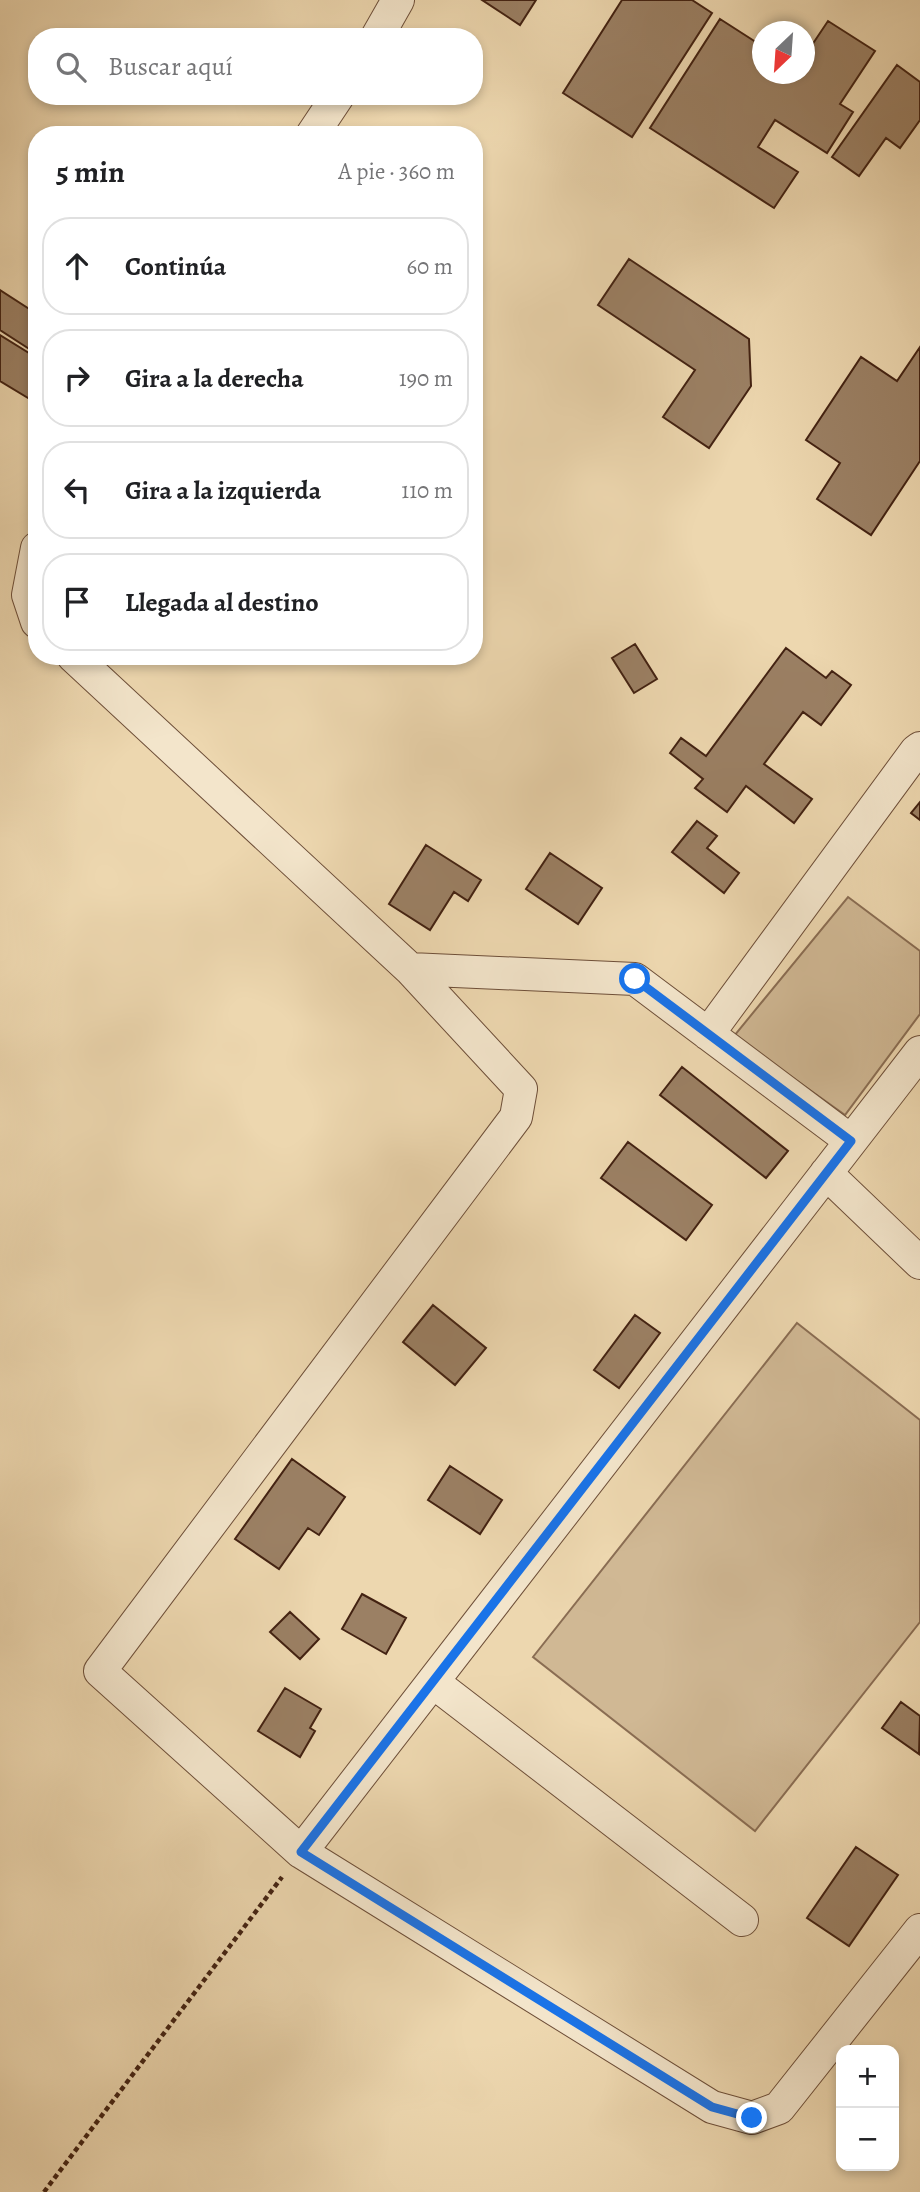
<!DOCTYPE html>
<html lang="es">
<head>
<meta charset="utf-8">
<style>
  :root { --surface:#fff; --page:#f2f2f2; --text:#202124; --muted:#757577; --line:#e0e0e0 }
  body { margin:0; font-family:Alegreya,serif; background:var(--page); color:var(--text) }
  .controls { position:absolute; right:21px; bottom:21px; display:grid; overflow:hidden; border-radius:14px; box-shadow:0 4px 10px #0003 }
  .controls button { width:63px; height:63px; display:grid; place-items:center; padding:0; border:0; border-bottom:2px solid var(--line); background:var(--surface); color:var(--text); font:35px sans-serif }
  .compass { position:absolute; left:752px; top:21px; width:63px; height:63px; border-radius:50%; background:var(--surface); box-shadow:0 4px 10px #0003; rotate:205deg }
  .stop { position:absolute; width:21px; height:21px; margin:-16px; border:5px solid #1a73e8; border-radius:50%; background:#fff }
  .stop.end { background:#1a73e8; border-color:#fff; box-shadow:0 2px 7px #0008 }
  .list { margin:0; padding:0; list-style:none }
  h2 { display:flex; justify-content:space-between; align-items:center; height:91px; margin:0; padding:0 28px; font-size:30px }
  h2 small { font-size:23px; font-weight:400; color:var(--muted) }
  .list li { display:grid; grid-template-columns:46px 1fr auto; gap:21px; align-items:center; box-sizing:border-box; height:98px; margin:0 14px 14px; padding:0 14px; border:2px solid var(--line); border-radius:28px }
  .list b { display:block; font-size:26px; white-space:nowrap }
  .list em { font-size:23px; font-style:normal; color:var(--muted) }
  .icon { flex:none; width:38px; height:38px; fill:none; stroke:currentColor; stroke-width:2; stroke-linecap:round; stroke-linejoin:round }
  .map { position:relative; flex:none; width:920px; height:2192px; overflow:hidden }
  .search { position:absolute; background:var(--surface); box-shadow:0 4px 10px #0003; left:28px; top:28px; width:455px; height:77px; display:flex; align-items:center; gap:18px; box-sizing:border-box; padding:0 24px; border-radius:28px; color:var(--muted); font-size:26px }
  .panel { position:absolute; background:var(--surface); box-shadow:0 4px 10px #0003; left:28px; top:126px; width:455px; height:539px; border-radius:28px }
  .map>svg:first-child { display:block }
</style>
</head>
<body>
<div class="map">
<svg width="920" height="2192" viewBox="0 0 920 2192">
  <rect width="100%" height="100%" fill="#edd7af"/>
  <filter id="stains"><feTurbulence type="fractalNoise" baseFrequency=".00286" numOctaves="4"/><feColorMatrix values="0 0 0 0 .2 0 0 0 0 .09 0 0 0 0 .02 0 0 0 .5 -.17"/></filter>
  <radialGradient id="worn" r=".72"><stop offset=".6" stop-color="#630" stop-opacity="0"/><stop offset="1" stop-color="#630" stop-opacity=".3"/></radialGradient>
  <path fill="#d0b894" stroke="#8a6d53" stroke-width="2" d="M848 897 920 951V1014L845 1115 734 1036Z
    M797 1323 920 1420V1622L755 1831 533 1657Z"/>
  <path fill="#9b8064" stroke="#432212" stroke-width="2" d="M482 0H536L520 25Z
    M622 0H692L712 13 632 137 563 93Z
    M720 19 762 46V74H804V57L828 21 875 51 840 104 853 112 827 153 775 120 758 147 798 172 774 208 650 128Z
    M897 65 920 82V120L900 148 886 138 859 176 832 157Z
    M629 259 749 339 751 386 709 448 663 417 695 370 598 305Z
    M0 290 37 314V354L0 330Z
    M0 335 37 358V396L33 401 0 381Z
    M920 347V461L871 535 817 499 840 463 806 440 861 357 897 381Z
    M635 644 657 679 634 693 612 658Z
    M786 648 826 678 832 671 851 685 821 725 803 712 764 764 812 799 794 823 746 786 727 812 695 788 703 779 670 753 681 738 706 756Z
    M920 802V820L911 813Z
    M697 821 717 836 707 848 739 873 724 893 672 852Z
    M426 845 481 880 468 901 454 892 430 930 389 904Z
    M550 853 602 888 578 924 526 889Z
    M682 1067 788 1151 766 1178 660 1095Z
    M628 1142 712 1205 686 1240 601 1178Z
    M433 1305 486 1348 455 1385 403 1342Z
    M635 1315 660 1333 619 1388 594 1370Z
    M292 1459 345 1497 319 1535 308 1528 279 1569 235 1539Z
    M450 1466 502 1500 480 1534 428 1500Z
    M362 1594 406 1618 386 1654 342 1629Z
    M290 1612 319 1639 300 1659 270 1632Z
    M285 1688 321 1709 310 1728 315 1731 300 1757 258 1731Z
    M901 1702 920 1716 919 1754 882 1728Z
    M856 1847 898 1875 849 1946 807 1918Z"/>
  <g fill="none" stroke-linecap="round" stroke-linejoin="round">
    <defs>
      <path id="street" d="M377 37 398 0
        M312 135 338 96
        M37 548 28 595 37 622
        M73 656 410 969 521 1089 516 1117 100 1671 301 1852 920 1052
        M410 969 635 979 851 1141
        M708 1034 916 751 920 748
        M826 1173 920 1263
        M433 1682 742 1920
        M301 1852 712 2107 752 2118 779 2108 920 1930"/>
    </defs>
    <use href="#street" stroke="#6e4f39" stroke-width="34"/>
    <path stroke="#432212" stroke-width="4.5" stroke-dasharray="5 3.5" stroke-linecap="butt" d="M44 2192 282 1877"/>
    <use href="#street" stroke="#f3e5cb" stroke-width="32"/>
  </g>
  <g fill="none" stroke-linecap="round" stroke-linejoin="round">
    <path stroke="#1a73e8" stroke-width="9" d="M635 979 851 1141 301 1852 712 2107 752 2118"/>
  </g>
  <rect width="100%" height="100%" filter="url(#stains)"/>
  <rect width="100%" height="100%" fill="url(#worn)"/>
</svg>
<div class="controls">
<button>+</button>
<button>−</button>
</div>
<svg class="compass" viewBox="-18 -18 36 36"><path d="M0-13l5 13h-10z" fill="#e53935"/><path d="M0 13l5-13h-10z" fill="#757577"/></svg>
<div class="stop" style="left:635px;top:979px"></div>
<div class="stop end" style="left:752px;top:2118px"></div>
<div class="search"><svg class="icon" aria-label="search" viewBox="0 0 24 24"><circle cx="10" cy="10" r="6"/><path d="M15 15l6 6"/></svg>Buscar aquí</div>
<section class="panel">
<h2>5 min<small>A pie · 360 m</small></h2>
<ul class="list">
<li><svg class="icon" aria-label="ahead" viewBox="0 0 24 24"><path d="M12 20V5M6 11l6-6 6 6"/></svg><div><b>Continúa</b></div><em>60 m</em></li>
<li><svg class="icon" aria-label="right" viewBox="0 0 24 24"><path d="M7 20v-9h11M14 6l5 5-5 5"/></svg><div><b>Gira a la derecha</b></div><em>190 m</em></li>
<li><svg class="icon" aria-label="left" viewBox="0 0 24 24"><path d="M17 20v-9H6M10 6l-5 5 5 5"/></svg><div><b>Gira a la izquierda</b></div><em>110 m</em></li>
<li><svg class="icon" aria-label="arrive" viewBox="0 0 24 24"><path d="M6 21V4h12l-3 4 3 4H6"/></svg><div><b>Llegada al destino</b></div></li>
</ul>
</section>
</div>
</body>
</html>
